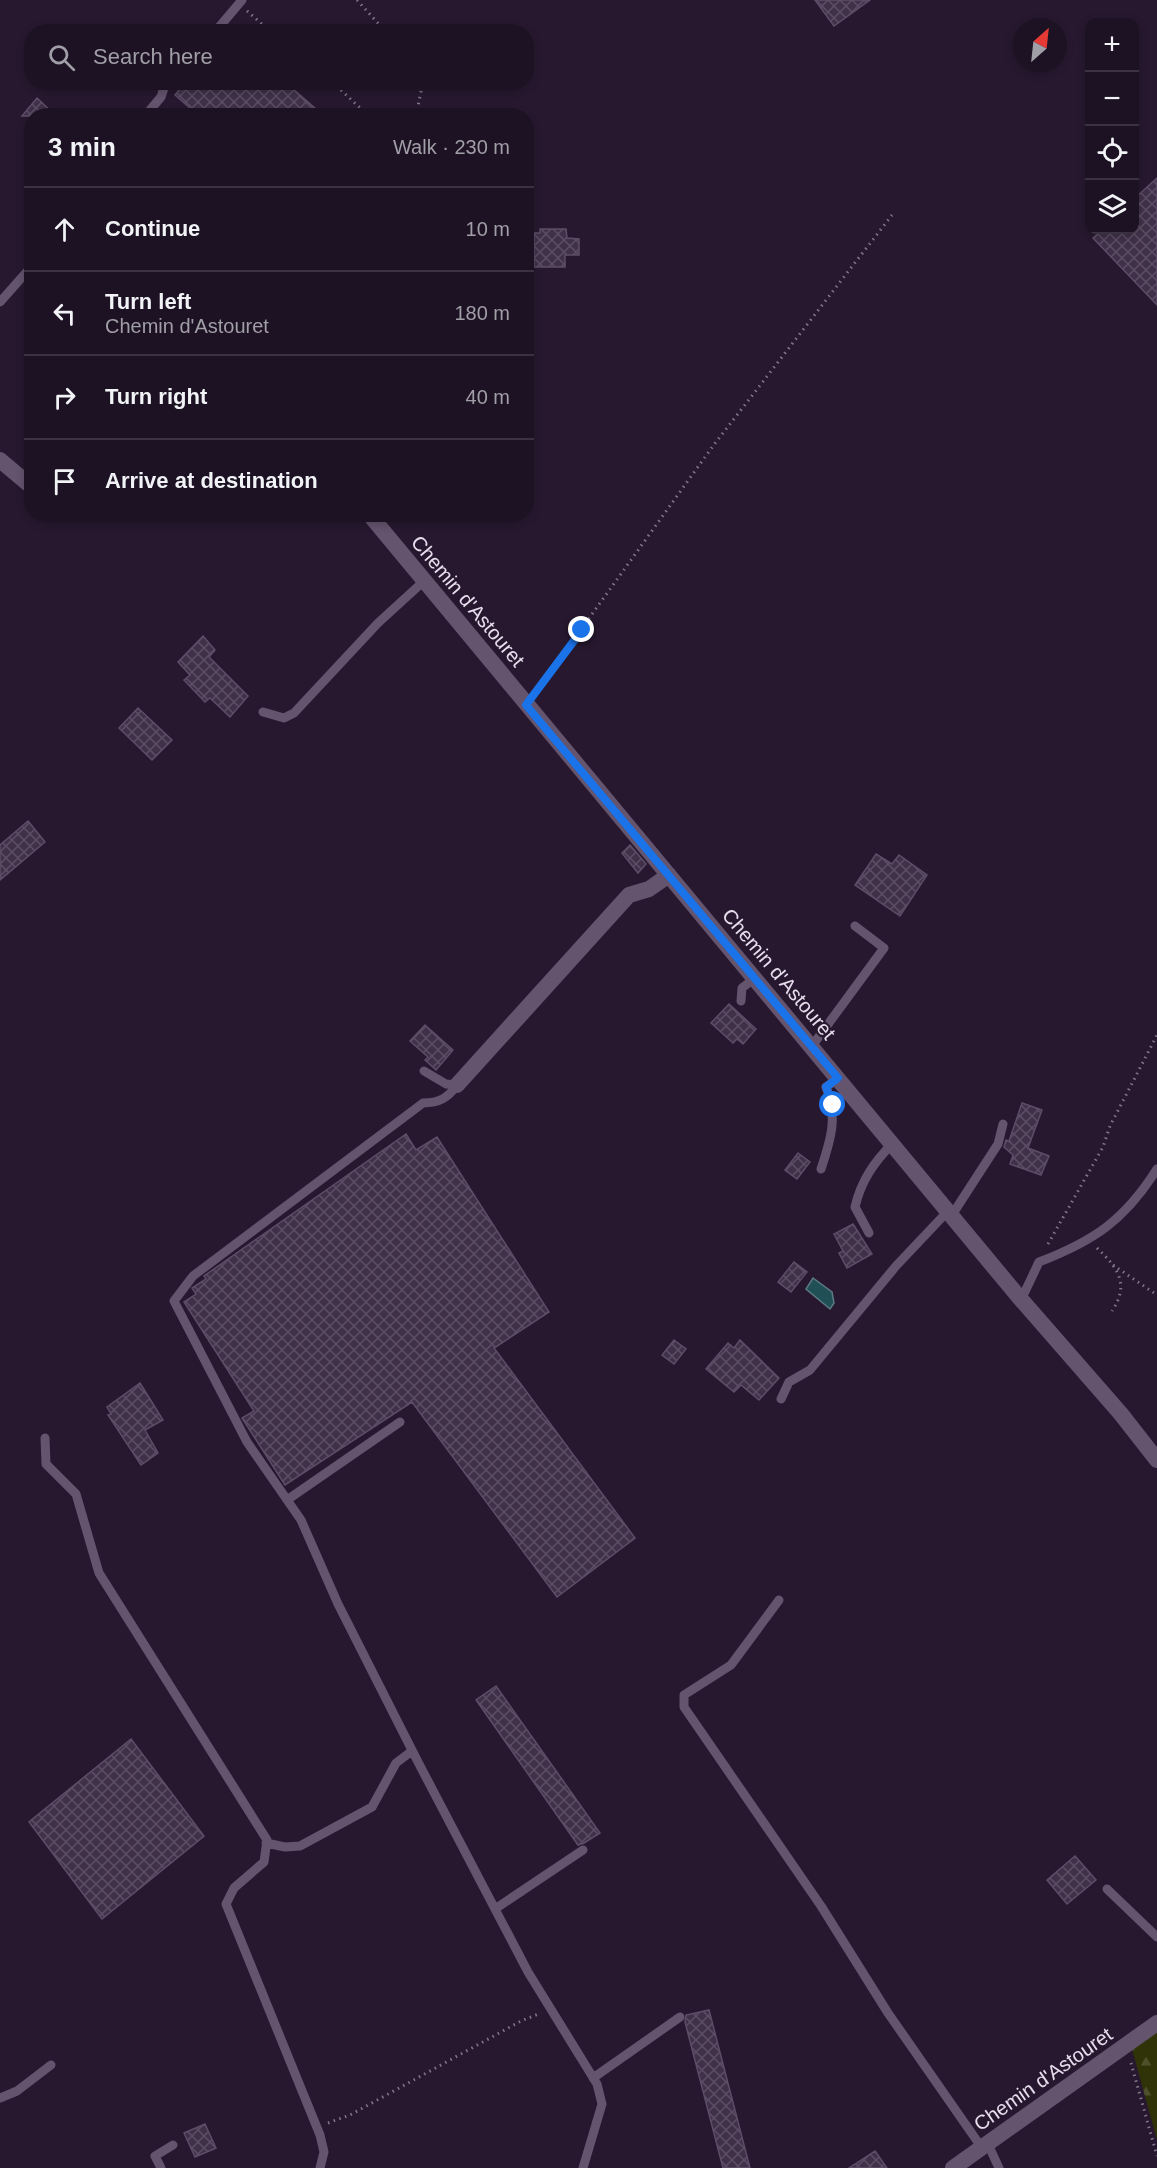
<!DOCTYPE html>
<html lang="en">
<head>
<meta charset="utf-8">
<style>
  :root { --surface:#1d1223; --page:#251b2b; --text:#f1f3f6; --muted:#a09ea6; --line:#3b3241 }
  body { margin:0; font-family:Arial,sans-serif; background:var(--page); color:var(--text) }
  .controls { position:absolute; right:18px; top:18px; display:grid; overflow:hidden; border-radius:12px; box-shadow:0 3px 9px #0003 }
  .controls button { width:54px; height:54px; display:grid; place-items:center; padding:0; border:0; border-bottom:2px solid var(--line); background:var(--surface); color:var(--text); font:30px sans-serif }
  .compass { position:absolute; left:1013px; top:18px; width:54px; height:54px; border-radius:50%; background:var(--surface); box-shadow:0 3px 9px #0003; rotate:27deg }
  .stop { position:absolute; width:18px; height:18px; margin:-14px; border:4px solid #1a73e8; border-radius:50%; background:#fff }
  .stop.end { background:#1a73e8; border-color:#fff; box-shadow:0 2px 6px #0008 }
  .list { margin:0; padding:0; list-style:none }
  h2 { display:flex; justify-content:space-between; align-items:center; height:78px; margin:0; padding:0 24px; font-size:26px }
  h2 small { font-size:20px; font-weight:400; color:var(--muted) }
  .list li { display:grid; grid-template-columns:39px 1fr auto; gap:18px; align-items:center; box-sizing:border-box; height:84px; padding:0 24px; border-top:2px solid var(--line) }
  .list b { display:block; font-size:22px; white-space:nowrap }
  .list p { margin:0; font-size:20px; white-space:nowrap; color:var(--muted) }
  .list em { font-size:20px; font-style:normal; color:var(--muted) }
  .icon { flex:none; width:33px; height:33px; fill:none; stroke:currentColor; stroke-width:2; stroke-linecap:round; stroke-linejoin:round }
  .map { position:relative; flex:none; width:1157px; height:2168px; overflow:hidden }
  .search { position:absolute; background:var(--surface); box-shadow:0 3px 9px #0003; left:24px; top:24px; width:510px; height:66px; display:flex; align-items:center; gap:15px; box-sizing:border-box; padding:0 21px; border-radius:24px; color:var(--muted); font-size:22px }
  .panel { position:absolute; background:var(--surface); box-shadow:0 3px 9px #0003; left:24px; top:108px; width:510px; height:414px; border-radius:24px }
  .map>svg:first-child { display:block }
</style>
</head>
<body>
<div class="map">
<svg width="1157" height="2168" viewBox="0 0 1157 2168">
  <defs>
    <pattern id="forest-firs" width="22" height="20" patternUnits="userSpaceOnUse" patternTransform="scale(1.5)"><rect width="22" height="20" fill="#2f3307"/><path d="M5 1l3.5 6h-7zM16 11l3.5 6h-7z" fill="#4d502b"/></pattern>
    <pattern id="building-cross-hatch" width="8" height="8" patternUnits="userSpaceOnUse" patternTransform="scale(1.5)"><rect width="8" height="8" fill="#403149"/><path d="M0 0l8 8M0 8l8-8" fill="none" stroke="#5c4e64"/></pattern>
  </defs>
  <rect width="100%" height="100%" fill="#27182f"/>
  <path fill="url(#forest-firs)" d="M1157 2030V2140L1132 2049Z"/>
  <path fill="#214f56" stroke="#5c7a83" stroke-width="1.5" d="M813 1278 832 1292 834 1303 830 1309 806 1289Z"/>
  <path fill="url(#building-cross-hatch)" stroke="#5e4d67" stroke-width="1.5" d="M815 0H870L834 26Z
    M186 82H285L324 116H199L175 95Z
    M37 98 56 116H22Z
    M1157 178V305L1093 238 1102 230H1134V199Z
    M540 229H566L567 238 579 239V255H565V267H534V233H540Z
    M203 636 215 650 209 657 248 696 230 717 210 698 205 702 184 680 190 675 178 662Z
    M138 708 172 740 152 760 119 728Z
    M28 821 45 842 0 880V845Z
    M630 845 646 864 638 873 622 853Z
    M876 854 892 864 899 855 927 875 900 916 855 885Z
    M729 1004 756 1029 743 1044 737 1039 733 1043 711 1023Z
    M425 1025 453 1050 436 1070 425 1060 428 1057 410 1041Z
    M1022 1103 1042 1110 1028 1148 1049 1156 1041 1175 1010 1164 1013 1155 1004 1147 1006 1140 1011 1142 1009 1141Z
    M406 1134 416 1150 437 1137 549 1312 494 1348 635 1538 557 1597 412 1402 285 1485 242 1418 254 1411 184 1302 196 1294 192 1288 206 1279 204 1276Z
    M798 1153 810 1162 797 1179 785 1170Z
    M853 1224 872 1254 847 1268 839 1253 843 1251 834 1234Z
    M794 1262 807 1272 791 1292 778 1282Z
    M674 1340 686 1349 674 1364 662 1355Z
    M740 1340 779 1378 759 1400 741 1385 734 1392 706 1369 728 1343 734 1348Z
    M140 1383 163 1420 145 1430 158 1453 141 1465 108 1415 111 1414 107 1407Z
    M496 1686 600 1833 584 1843 578 1845 476 1700Z
    M131 1739 204 1836 102 1919 29 1822Z
    M1075 1856 1096 1880 1067 1904 1047 1880Z
    M709 2010 750 2168H723L685 2022 686 2015Z
    M205 2124 216 2148 195 2157 184 2133Z
    M875 2151 887 2168H849Z"/>
  <g fill="none" stroke-linecap="round" stroke-linejoin="round">
    <path stroke="#827689" stroke-width="3" stroke-dasharray="1.5 4.5" stroke-linecap="butt" d="M357 0 386 32
      M247 11 271 32
      M332 82 369 116
      M416 116 423 82
      M536 692 713 446 892 215
      M1048 1244 1103 1147 1110 1126 1157 1035
      M1097 1248C1118 1268 1130 1284 1112 1311
      M1113 1265 1157 1295
      M1131 2063 1157 2156
      M328 2123 350 2115 521 2021 541 2013"/>
    <path stroke="#64546e" stroke-width="9" d="M215 32 242 0
      M145 116 161 97 166 82
      M0 302 32 266
      M263 712 284 718 294 713 378 623 424 581
      M741 1001 742 988 755 978
      M812 1046 884 948 855 926
      M424 1071 446 1084 457 1085C448 1098 439 1103 423 1103L193 1276 174 1301 247 1442 301 1520 338 1604 418 1762 528 1972 597 2084 602 2104 583 2168
      M821 1169C831 1139 838 1117 826 1087L839 1078
      M952 1215 998 1144 1003 1124
      M869 1233 855 1207C861 1181 874 1162 893 1143
      M1021 1300 1039 1262C1094 1241 1125 1220 1157 1169
      M781 1399 789 1382 810 1370 896 1266 948 1211
      M45 1438 46 1464 76 1494 99 1573 267 1840 264 1862 234 1888 226 1904 320 2135 324 2152 320 2168
      M287 1500 400 1422
      M779 1600 731 1665 684 1695V1707L821 1906 888 2013 982 2148
      M266 1843 285 1847 300 1846 372 1807 396 1763 412 1751
      M1107 1889 1157 1937
      M495 1909 583 1850
      M593 2078 680 2017
      M0 2098 17 2091 51 2065
      M988 2144 999 2168
      M161 2168 155 2156 173 2145"/>
    <path stroke="#64546e" stroke-width="16" d="M0 460 32 487
      M369 514 1018 1296 1121 1414 1157 1460
      M457 1085 629 895 649 889 669 875
      M953 2168 1157 2023"/>
  </g>
  <g fill="none" stroke-linecap="round" stroke-linejoin="round">
    <path stroke="#1a73e8" stroke-width="8" d="M582 630 526 705 838 1078 826 1087 833 1105"/>
  </g>
  <g text-anchor="middle" dominant-baseline="central" stroke-width="4.5" stroke-linejoin="round" paint-order="stroke">
    <g font-size="20" fill="#e7deed" stroke="#27182f">
      <text transform="translate(468 601) rotate(50)">Chemin d'Astouret</text>
      <text transform="translate(779 974) rotate(50)">Chemin d'Astouret</text>
      <text transform="translate(1043 2079) rotate(-35)">Chemin d'Astouret</text>
    </g>
  </g>
</svg>
<div class="controls">
<button>+</button>
<button>−</button>
<button><svg class="icon" aria-label="locate" viewBox="0 0 24 24"><circle cx="12" cy="12" r="6"/><path d="M12 2v4M12 18v4M2 12h4M18 12h4"/></svg></button>
<button><svg class="icon" aria-label="layers" viewBox="0 0 24 24"><path d="M12 4l9 5-9 5-9-5zM3 14l9 5 9-5"/></svg></button>
</div>
<svg class="compass" viewBox="-18 -18 36 36"><path d="M0-13l5 13h-10z" fill="#e53935"/><path d="M0 13l5-13h-10z" fill="#a09ea6"/></svg>
<div class="stop" style="left:833px;top:1105px"></div>
<div class="stop end" style="left:582px;top:630px"></div>
<div class="search"><svg class="icon" aria-label="search" viewBox="0 0 24 24"><circle cx="10" cy="10" r="6"/><path d="M15 15l6 6"/></svg>Search here</div>
<section class="panel">
<h2>3 min<small>Walk · 230 m</small></h2>
<ul class="list">
<li><svg class="icon" aria-label="ahead" viewBox="0 0 24 24"><path d="M12 20V5M6 11l6-6 6 6"/></svg><div><b>Continue</b></div><em>10 m</em></li>
<li><svg class="icon" aria-label="left" viewBox="0 0 24 24"><path d="M17 20v-9H6M10 6l-5 5 5 5"/></svg><div><b>Turn left</b><p>Chemin d'Astouret</p></div><em>180 m</em></li>
<li><svg class="icon" aria-label="right" viewBox="0 0 24 24"><path d="M7 20v-9h11M14 6l5 5-5 5"/></svg><div><b>Turn right</b></div><em>40 m</em></li>
<li><svg class="icon" aria-label="arrive" viewBox="0 0 24 24"><path d="M6 21V4h12l-3 4 3 4H6"/></svg><div><b>Arrive at destination</b></div></li>
</ul>
</section>
</div>
</body>
</html>
